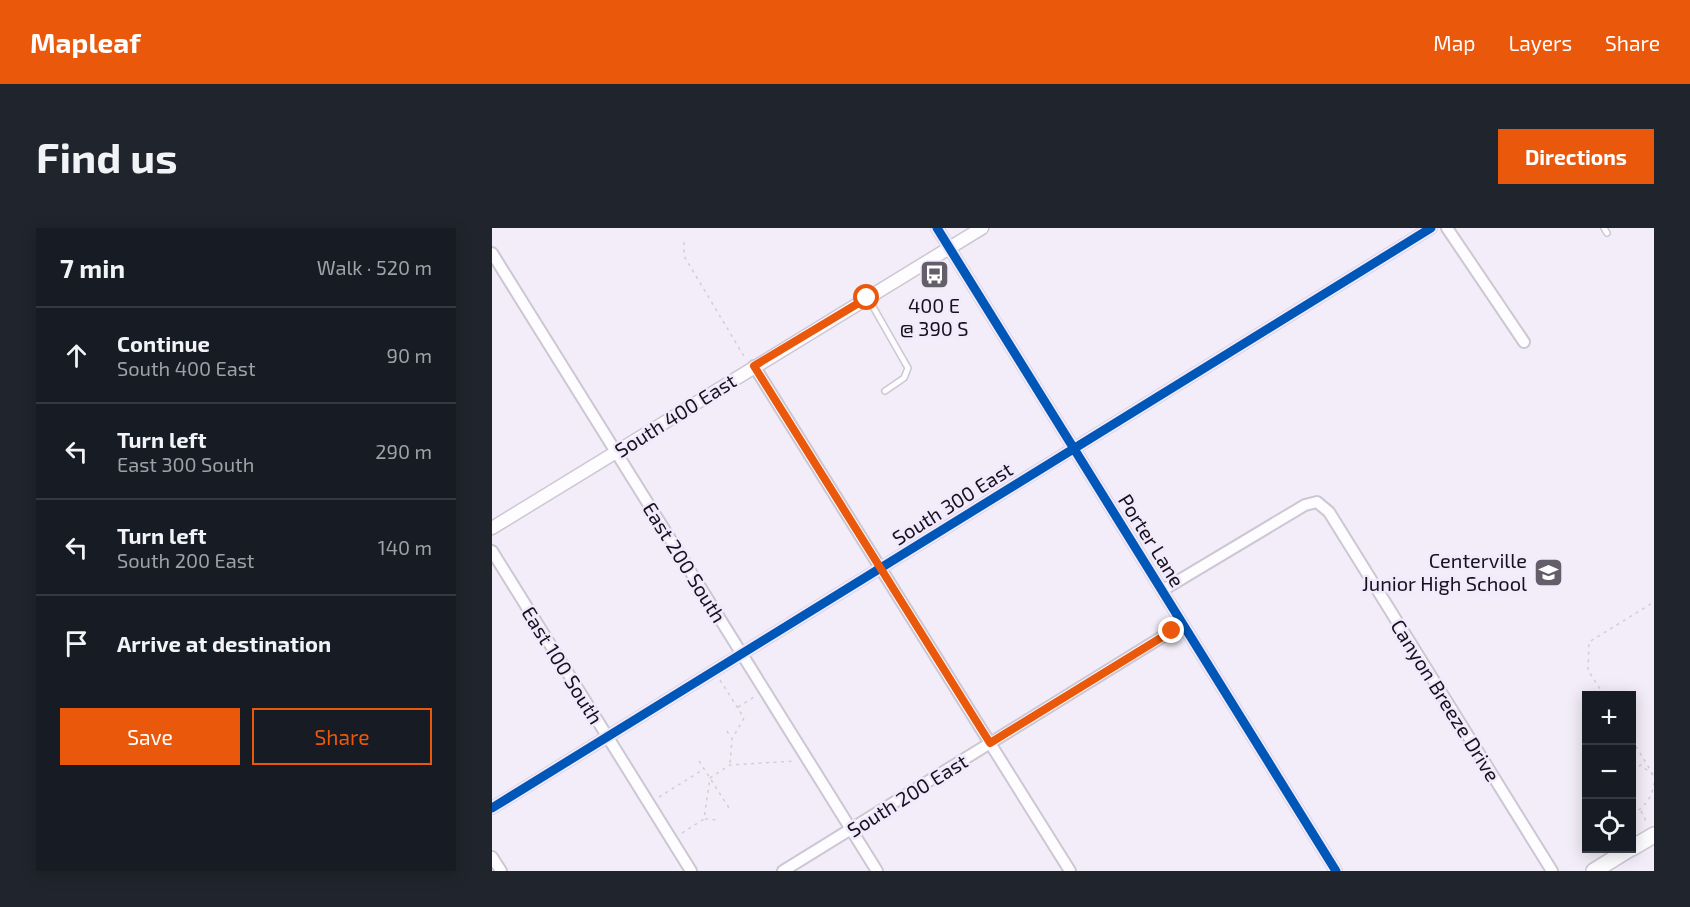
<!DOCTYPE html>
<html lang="en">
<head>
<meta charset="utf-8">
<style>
  :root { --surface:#171b24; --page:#20242c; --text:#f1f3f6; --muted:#9ea1a6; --line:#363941; --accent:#ea580c }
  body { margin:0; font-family:"Exo 2",sans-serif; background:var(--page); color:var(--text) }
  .controls { position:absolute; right:18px; bottom:18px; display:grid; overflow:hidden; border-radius:0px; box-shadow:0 3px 15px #0003 }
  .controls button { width:54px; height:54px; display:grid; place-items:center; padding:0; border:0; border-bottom:2px solid var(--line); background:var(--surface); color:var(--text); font:30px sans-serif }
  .stop { position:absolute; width:18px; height:18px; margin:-14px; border:4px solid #ea580c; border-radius:50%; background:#fff }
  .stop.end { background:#ea580c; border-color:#fff; box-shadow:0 2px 6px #0008 }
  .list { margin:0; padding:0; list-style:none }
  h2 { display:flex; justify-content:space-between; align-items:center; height:78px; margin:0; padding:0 24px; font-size:26px }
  h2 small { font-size:20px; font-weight:400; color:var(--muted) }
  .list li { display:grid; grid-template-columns:39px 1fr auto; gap:18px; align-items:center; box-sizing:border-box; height:96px; padding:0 24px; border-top:2px solid var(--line) }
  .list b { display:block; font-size:22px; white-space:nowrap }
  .list p { margin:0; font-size:20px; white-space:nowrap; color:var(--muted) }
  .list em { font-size:20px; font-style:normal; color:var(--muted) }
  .actions { display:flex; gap:12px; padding:18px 24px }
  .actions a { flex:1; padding:14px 0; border:2px solid var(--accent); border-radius:0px; text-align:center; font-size:21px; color:var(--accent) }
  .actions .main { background:var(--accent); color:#fff }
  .icon { flex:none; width:33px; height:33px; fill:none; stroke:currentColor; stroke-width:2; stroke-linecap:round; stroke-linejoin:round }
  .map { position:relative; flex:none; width:1162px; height:643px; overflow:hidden; border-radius:0px }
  header { display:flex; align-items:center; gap:36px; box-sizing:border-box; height:84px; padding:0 30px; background:var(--accent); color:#fff }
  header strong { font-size:28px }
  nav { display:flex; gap:33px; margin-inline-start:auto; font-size:21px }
  .intro { display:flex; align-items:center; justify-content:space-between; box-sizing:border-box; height:144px; padding:0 36px }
  h1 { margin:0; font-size:42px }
  .button { padding:15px 27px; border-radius:0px; background:var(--accent); color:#fff; font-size:21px; font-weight:700 }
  main { display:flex; gap:36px; padding:0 36px }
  aside { flex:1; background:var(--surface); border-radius:0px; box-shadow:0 3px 15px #0003 }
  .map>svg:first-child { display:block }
</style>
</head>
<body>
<header>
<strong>Mapleaf</strong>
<nav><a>Map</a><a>Layers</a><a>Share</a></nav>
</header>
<div class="intro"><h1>Find us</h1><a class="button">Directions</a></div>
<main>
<aside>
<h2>7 min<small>Walk · 520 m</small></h2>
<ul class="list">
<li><svg class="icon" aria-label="ahead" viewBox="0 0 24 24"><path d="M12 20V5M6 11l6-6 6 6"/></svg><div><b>Continue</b><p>South 400 East</p></div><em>90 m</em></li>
<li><svg class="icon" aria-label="left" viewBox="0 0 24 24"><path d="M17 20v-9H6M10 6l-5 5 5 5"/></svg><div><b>Turn left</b><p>East 300 South</p></div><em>290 m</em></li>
<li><svg class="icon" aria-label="left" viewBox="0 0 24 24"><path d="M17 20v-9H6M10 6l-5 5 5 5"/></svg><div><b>Turn left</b><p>South 200 East</p></div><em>140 m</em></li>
<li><svg class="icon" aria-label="arrive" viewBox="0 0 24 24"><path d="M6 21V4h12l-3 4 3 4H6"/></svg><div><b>Arrive at destination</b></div></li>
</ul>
<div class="actions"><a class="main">Save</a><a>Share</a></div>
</aside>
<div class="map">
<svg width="1162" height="643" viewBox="0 0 1162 643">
  <rect width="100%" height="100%" fill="#f2edf8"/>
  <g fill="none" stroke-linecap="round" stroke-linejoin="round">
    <defs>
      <path id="service" d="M1112 0 1115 5
        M376 70 416 140 412 150 393 163"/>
      <path id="minor" d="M445 0 844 643
        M955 0 1032 114
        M0 25 385 643
        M262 138 578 643
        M0 323 199 643
        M671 362 813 277 825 274 837 284 1060 643
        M0 580 939 0
        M0 629 9 643
        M291 643 691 396"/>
      <path id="tertiary" d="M0 300 490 0"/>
      <path id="secondary" d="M1140 620 1162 607
        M1102 643 1139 620"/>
    </defs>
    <use href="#service" stroke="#ccc7d2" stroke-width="8"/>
    <use href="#minor" stroke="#ccc7d2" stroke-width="14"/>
    <use href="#tertiary" stroke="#ccc7d2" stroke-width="15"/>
    <use href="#secondary" stroke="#ccc7d2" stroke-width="18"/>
    <path stroke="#d1cfd4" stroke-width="1.5" stroke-dasharray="3 4.5" stroke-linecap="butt" d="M192 14V28L253 130
      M228 452 252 490 240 511 238 536
      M1112 467 1096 442 1097 414 1162 374
      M246 479 262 469
      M235 503 239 510
      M1140 512 1162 548
      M207 533 239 583
      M1140 541 1149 537 1161 547
      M167 569 212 541
      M1149 583 1154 593
      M1140 586C1153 579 1160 570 1162 555
      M213 591 225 592
      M190 605 212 591 218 550 238 537 303 533"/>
    <use href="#service" stroke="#fdfcfe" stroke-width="5"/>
    <use href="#minor" stroke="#fdfcfe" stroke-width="10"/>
    <use href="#tertiary" stroke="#fdfcfe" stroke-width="12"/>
    <use href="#secondary" stroke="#fdfcfe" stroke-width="15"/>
    <defs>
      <path id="cycleway" d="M445 0 844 643
        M0 580 939 0"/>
    </defs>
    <use href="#cycleway" stroke="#f1e9fc" stroke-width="13"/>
    <use href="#cycleway" stroke="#0057b8" stroke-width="9"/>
  </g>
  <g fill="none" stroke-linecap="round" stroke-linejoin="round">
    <path stroke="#ea580c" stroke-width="8" d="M375 70 262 138 498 515 680 403"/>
  </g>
  <defs>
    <symbol id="bus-square" viewBox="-11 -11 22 22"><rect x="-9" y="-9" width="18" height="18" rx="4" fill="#635e69" stroke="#f1e9fc"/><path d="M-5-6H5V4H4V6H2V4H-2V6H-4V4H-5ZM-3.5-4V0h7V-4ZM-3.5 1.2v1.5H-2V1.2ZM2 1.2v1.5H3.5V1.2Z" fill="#fff"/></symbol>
    <symbol id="school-square" viewBox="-11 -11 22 22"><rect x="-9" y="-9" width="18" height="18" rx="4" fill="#635e69" stroke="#f1e9fc"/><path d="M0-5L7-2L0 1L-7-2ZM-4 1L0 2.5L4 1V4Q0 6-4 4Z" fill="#fff"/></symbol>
  </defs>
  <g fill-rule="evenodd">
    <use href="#bus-square" x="426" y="30" width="33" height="33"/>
    <use href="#school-square" x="1040" y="328" width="33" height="33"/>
  </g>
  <g text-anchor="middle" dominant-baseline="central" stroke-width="5" stroke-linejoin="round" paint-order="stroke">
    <g font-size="20" fill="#16111c" stroke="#f1e9fc">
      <text x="442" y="77">400 E<tspan x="442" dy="23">@ 390 S</tspan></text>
      <text x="1035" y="332" text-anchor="end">Centerville<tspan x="1035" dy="23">Junior High School</tspan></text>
    </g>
    <g font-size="20" fill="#16111c" stroke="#f1e9fc">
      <text transform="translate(183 187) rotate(-32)">South 400 East</text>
      <text transform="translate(460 275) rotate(-32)">South 300 East</text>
      <text transform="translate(660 312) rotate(58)">Porter Lane</text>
      <text transform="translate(193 334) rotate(58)">East 200 South</text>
      <text transform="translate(71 437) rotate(58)">East 100 South</text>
      <text transform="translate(954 472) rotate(58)">Canyon Breeze Drive</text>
      <text transform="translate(415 567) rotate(-32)">South 200 East</text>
    </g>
  </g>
</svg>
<div class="controls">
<button>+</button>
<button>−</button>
<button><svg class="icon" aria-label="locate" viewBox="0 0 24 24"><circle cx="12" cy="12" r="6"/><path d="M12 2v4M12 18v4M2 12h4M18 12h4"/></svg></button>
</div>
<div class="stop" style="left:375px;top:70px"></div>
<div class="stop end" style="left:680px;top:403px"></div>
</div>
</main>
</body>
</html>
